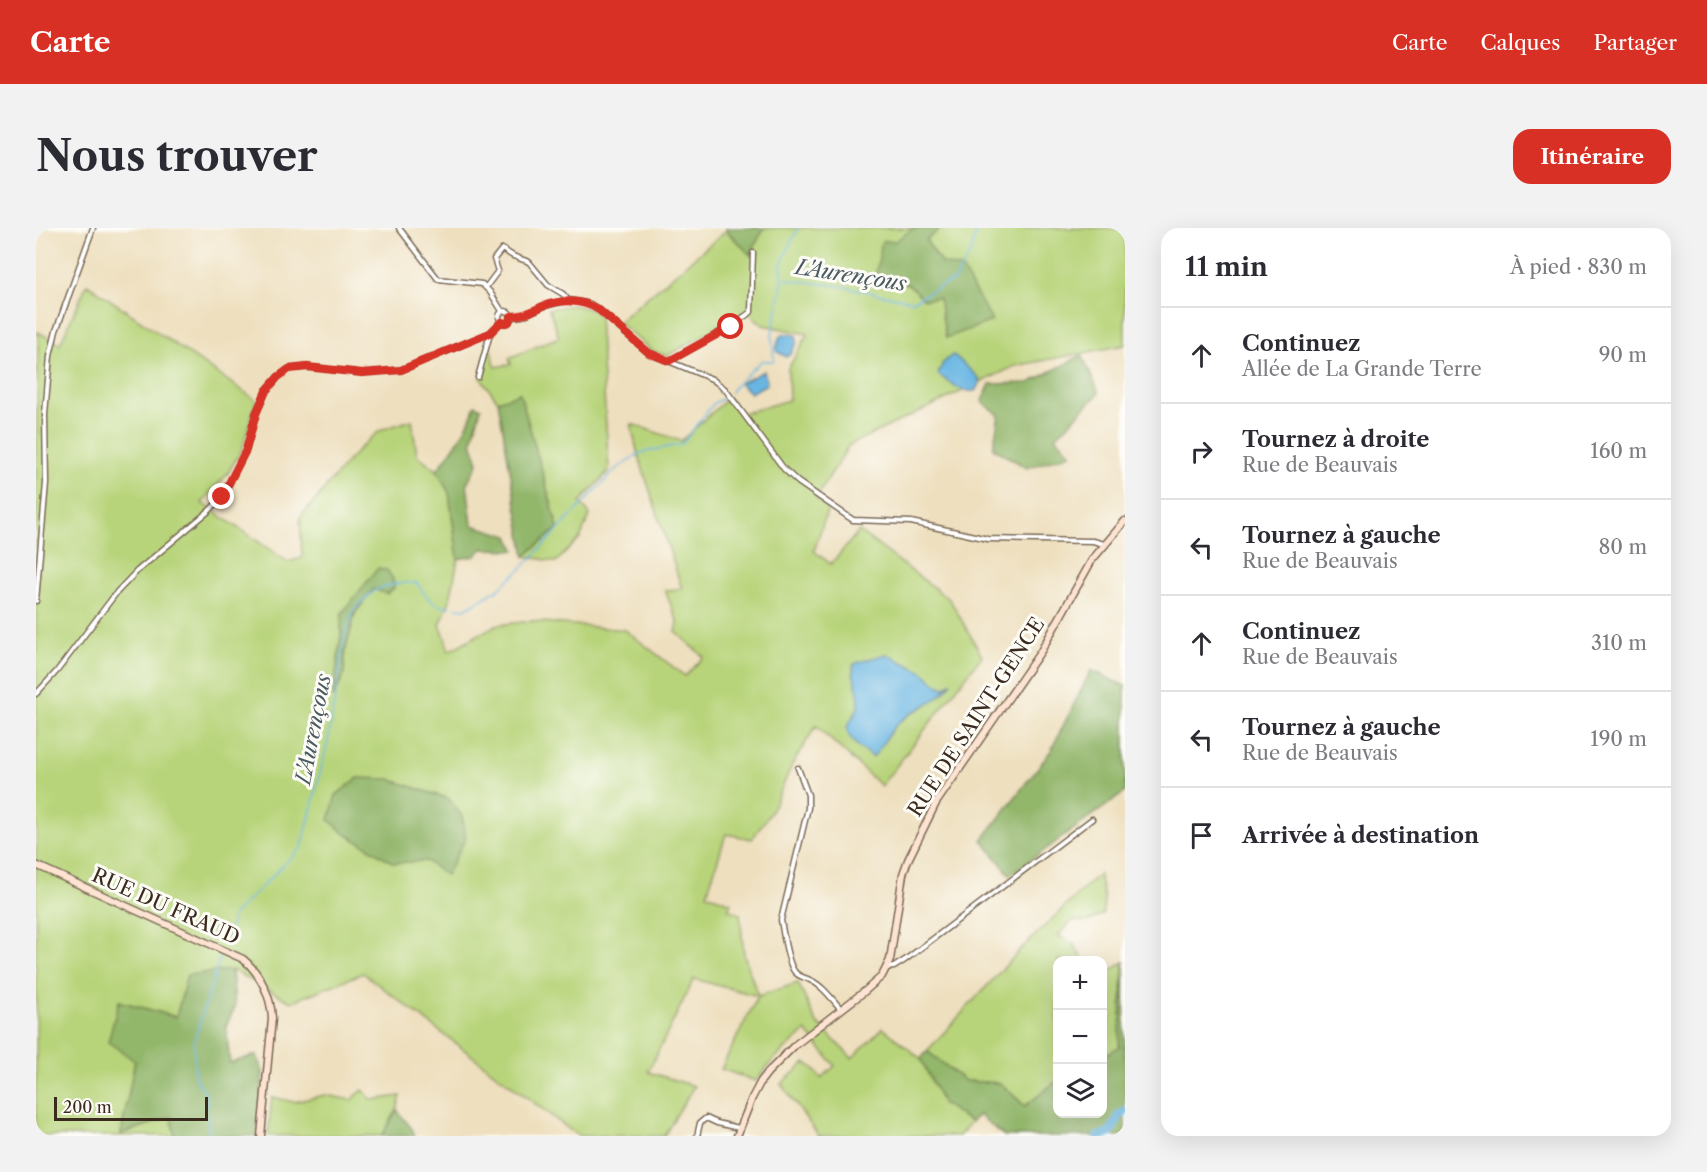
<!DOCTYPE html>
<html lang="fr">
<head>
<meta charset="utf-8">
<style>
  :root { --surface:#fff; --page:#f2f2f3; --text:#2b2b33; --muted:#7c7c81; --line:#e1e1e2; --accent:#d93025 }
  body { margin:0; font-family:"Libre Caslon Text",serif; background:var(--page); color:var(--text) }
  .controls { position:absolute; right:18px; bottom:18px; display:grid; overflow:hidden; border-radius:12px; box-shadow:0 6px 24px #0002 }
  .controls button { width:54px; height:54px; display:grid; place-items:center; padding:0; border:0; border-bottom:2px solid var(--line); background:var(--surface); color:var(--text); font:30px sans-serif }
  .scale { position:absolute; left:18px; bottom:15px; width:154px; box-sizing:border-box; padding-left:6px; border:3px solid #3b2a1e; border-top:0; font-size:16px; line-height:21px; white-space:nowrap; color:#3b2a1e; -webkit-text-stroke:4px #fdfcf7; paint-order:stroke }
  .stop { position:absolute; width:18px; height:18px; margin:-14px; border:4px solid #d93025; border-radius:50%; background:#fff }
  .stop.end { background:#d93025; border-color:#fff; box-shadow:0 2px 6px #0008 }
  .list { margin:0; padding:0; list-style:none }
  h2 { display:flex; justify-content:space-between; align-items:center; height:78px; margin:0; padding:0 24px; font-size:26px }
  h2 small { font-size:20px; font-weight:400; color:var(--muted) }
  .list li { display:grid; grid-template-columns:39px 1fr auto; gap:18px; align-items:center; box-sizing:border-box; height:96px; padding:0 24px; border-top:2px solid var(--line) }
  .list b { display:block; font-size:22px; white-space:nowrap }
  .list p { margin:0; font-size:20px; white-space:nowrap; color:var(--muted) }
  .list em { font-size:20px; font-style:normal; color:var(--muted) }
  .icon { flex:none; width:33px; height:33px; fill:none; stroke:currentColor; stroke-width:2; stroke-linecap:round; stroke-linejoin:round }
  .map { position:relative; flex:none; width:1089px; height:908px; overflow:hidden; border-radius:18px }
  header { display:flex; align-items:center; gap:36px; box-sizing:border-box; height:84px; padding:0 30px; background:var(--accent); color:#fff }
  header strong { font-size:28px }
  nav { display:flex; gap:33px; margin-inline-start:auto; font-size:21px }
  .intro { display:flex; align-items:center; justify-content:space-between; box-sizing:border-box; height:144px; padding:0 36px }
  h1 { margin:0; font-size:42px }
  .button { padding:15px 27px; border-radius:18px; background:var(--accent); color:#fff; font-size:21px; font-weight:700 }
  main { display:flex; gap:36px; padding:0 36px }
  aside { flex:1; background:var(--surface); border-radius:18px; box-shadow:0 6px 24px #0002 }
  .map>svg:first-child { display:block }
</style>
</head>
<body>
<header>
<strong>Carte</strong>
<nav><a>Carte</a><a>Calques</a><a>Partager</a></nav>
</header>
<div class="intro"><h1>Nous trouver</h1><a class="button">Itinéraire</a></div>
<main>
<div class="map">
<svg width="1089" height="908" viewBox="0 0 1089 908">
  <rect width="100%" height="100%" fill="#fdfcf7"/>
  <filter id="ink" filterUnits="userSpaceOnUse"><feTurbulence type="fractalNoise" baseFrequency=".0167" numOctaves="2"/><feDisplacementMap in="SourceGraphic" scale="12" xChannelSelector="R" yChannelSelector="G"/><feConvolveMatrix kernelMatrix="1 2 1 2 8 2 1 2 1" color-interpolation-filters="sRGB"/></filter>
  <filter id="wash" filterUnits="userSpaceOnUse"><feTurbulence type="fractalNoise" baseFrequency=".008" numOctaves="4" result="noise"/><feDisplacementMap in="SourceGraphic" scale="24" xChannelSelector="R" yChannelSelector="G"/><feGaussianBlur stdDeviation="1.35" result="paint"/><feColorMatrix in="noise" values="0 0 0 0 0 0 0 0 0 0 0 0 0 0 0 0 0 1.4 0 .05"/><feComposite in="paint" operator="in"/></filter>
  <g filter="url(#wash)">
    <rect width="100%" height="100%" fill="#eedfbe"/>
    <path fill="#b8d47a" stroke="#7a7f4c" stroke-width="1.5" fill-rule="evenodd" d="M728 0H1089V117L979 138 813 217 780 270 792 280 778 323 795 336 823 303 914 372 946 428 845 558 780 498 757 535 735 584 716 611 690 606 671 666 695 675 692 681 704 686 708 727 722 768 762 755 780 794 816 830 847 800 885 831 907 876 935 894 923 908H783L745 856 769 835 775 838 785 850 799 838 770 803 737 832 720 853 685 841 722 768 658 751 612 844 658 858 628 908H542L327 745 255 774 196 742 141 789 83 773 99 833 85 906 135 889 139 908H0V248L2 104 24 116 51 56 220 172 206 221 192 245 166 275 252 334 266 330 264 289C291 262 311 228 341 205 350 198 366 196 376 192L381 227 401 242 413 265 422 331 414 372 404 397 406 401 413 423 460 397 497 393 589 402 649 448 668 429 640 404 642 395 629 362 646 361 601 223 595 196 645 213 692 170 705 186 753 172 752 141 772 106 727 97 711 83 631 128 615 122 582 94 690 3 714 26ZM351 342 319 385 309 424 308 447 298 468 305 407 306 385Z
      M537 77 555 81 563 88 573 243 544 274 554 287 544 310 520 334 489 328 522 300 484 166 462 173 445 150 453 117 460 139 475 136 473 130 523 109 513 81Z
      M1063 646 1068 670 1067 686 1051 694 1037 692 1022 708 1037 715 1047 732H1022L1021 853 989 878 964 855 929 853 891 823 986 720Z
      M1088 734 1083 820 1067 828V748Z
      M327 862 336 872 365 868 361 882 346 908H232L236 869 258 874 289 867 315 872Z"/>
    <path fill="#92b66a" stroke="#667044" stroke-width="1.5" d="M689 0H728L714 27Z
      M878 0H906L890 12 905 35 926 41 956 93 910 110 903 70 888 71 872 56 839 52 846 13H859Z
      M1046 127 1063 165 1020 209 1035 226 991 240 957 220 963 187 946 174 954 156 993 155Z
      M484 165 522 300 489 328 462 173Z
      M439 177 445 180 436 213 442 235 431 255 436 297 473 308 479 322 446 321 439 328 422 331 413 265 401 242C416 222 432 202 439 177Z
      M342 340 351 342 357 351 358 360 351 366 338 361 319 385 309 424 308 447 297 470 305 407 306 385Z
      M1055 442 1089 458V564L974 647 946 612 1014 524Z
      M322 550 353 551 413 571 426 588 430 610 410 647 390 633 358 635 308 605 293 592 300 567Z
      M1088 734 1089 908H968L943 887 935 894 907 876 885 831 891 823 929 853 964 855 989 878 1021 853 1022 886H1066L1067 828 1083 819Z
      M196 742 199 779 190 798 194 835 220 827 227 844 221 908H139L135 889 85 906 99 833 72 814 83 773 140 789 151 747Z
      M361 882 377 902 378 908H346Z"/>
    <path fill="#69b6e3" stroke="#527080" stroke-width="1.5" d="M748 106 760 107 761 114 755 125 750 129 740 123 743 110Z
      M916 127 919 128 943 150V156L939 163C925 165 913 154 902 146L907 135Z
      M728 143 731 156 714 165 704 155Z
      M850 426 887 444 899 455 908 460 916 454C905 473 880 480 863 494 852 504 847 518 837 529 826 522 813 514 811 500 814 491 822 485 823 474 824 462 814 447 818 436L823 434Z"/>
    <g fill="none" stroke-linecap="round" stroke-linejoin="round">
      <path stroke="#69b6e3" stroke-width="1.5" d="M747 51 745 36 762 0
        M695 164 699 158 725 133H738L736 107 747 51 804 58 877 73 907 57 919 52 935 24 941 0
        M420 380 429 381 461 362 485 341 579 242 604 225 646 216 678 175 690 169
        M190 711 198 686 266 619 292 513 309 407 318 382 339 362 362 355H381C391 370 395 378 414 379
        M173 908 171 867 159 850 158 813 185 726"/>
      <path stroke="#69b6e3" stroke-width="9" d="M1063 908 1073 906 1081 893 1083 887 1089 884"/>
    </g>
  </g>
  <g filter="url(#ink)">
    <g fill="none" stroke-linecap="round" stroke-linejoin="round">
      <defs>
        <path id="street" d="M363 0 402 51 446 56 454 64 466 83
          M450 59 462 43 458 31 466 21 477 28 493 34 512 57 527 66 532 72
          M463 89a6 6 0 1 1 12 0a6 6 0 1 1-12 0Z
          M475 89 486 88 508 78 532 72 554 76 563 82 613 125 676 151 689 161 748 241 762 254 817 292 875 294 952 311 1057 313 1068 316
          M634 133 695 98 715 84 717 25
          M442 149 454 106
          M0 373 10 255 9 186 14 128 20 103 57 0
          M0 466 21 443 81 364 101 343 174 282 186 269 210 222 220 185 230 163 242 149 253 141 271 139 326 145 365 142 454 105 465 94
          M762 540 772 567V580L745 692C747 704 751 733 758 743 762 749 768 749 774 752 786 757 796 771 805 781
          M850 740 858 739 869 732 1056 591
          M661 908 664 895 670 890 681 895 703 900"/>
        <path id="secondary" d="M0 637 207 731C224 745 235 768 236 790L225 908
          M701 908 716 870 725 853 732 844 759 817 829 763 846 748 854 732 867 646 872 632 900 575 1005 423 1056 332 1089 293"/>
      </defs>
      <use href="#street" stroke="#7a6956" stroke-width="7"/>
      <use href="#secondary" stroke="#7a6956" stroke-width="9"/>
      <use href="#street" stroke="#fff" stroke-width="4"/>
      <use href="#secondary" stroke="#fde3d1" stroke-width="6"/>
    </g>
  </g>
  <g fill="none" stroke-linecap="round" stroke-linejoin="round" filter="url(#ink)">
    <path stroke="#d93025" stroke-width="8" d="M186 269 210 222 220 186 230 163 242 149 253 141 271 139 326 145 365 142 454 105 465 94 469 95 473 94 475 88C488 88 496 83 507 78 527 71 545 71 563 82L613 125 633 133 695 99"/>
  </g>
  <g text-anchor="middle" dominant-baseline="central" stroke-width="6" stroke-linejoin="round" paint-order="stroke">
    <g font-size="20" fill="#3b2a1e" stroke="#fdfcf7">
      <text transform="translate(940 489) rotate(-57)">RUE DE SAINT-GENCE</text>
      <text transform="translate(130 678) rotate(24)">RUE DU FRAUD</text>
    </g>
    <g font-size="21" font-style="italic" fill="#4b5b63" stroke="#fdfcf7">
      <text transform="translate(815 47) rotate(9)">L'Aurençous</text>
      <text transform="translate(277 501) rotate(-79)">L'Aurençous</text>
    </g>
  </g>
</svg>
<div class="controls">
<button>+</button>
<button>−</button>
<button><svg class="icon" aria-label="layers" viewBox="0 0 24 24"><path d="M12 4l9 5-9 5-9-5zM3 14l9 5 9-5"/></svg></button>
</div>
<div class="scale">200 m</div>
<div class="stop" style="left:695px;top:99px"></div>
<div class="stop end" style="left:186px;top:269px"></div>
</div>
<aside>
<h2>11 min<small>À pied · 830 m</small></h2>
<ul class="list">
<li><svg class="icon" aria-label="ahead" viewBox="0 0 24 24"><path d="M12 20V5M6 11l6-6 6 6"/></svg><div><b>Continuez</b><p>Allée de La Grande Terre</p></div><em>90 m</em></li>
<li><svg class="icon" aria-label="right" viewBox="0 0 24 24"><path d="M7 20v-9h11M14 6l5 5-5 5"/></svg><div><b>Tournez à droite</b><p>Rue de Beauvais</p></div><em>160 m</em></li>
<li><svg class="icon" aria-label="left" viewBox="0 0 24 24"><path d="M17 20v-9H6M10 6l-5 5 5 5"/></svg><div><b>Tournez à gauche</b><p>Rue de Beauvais</p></div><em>80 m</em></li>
<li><svg class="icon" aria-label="ahead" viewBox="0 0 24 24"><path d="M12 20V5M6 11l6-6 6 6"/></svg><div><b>Continuez</b><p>Rue de Beauvais</p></div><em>310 m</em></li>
<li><svg class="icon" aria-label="left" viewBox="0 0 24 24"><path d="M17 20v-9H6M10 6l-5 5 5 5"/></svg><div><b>Tournez à gauche</b><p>Rue de Beauvais</p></div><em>190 m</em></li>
<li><svg class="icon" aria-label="arrive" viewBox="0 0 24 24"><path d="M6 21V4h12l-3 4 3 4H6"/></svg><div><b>Arrivée à destination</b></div></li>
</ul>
</aside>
</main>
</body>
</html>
